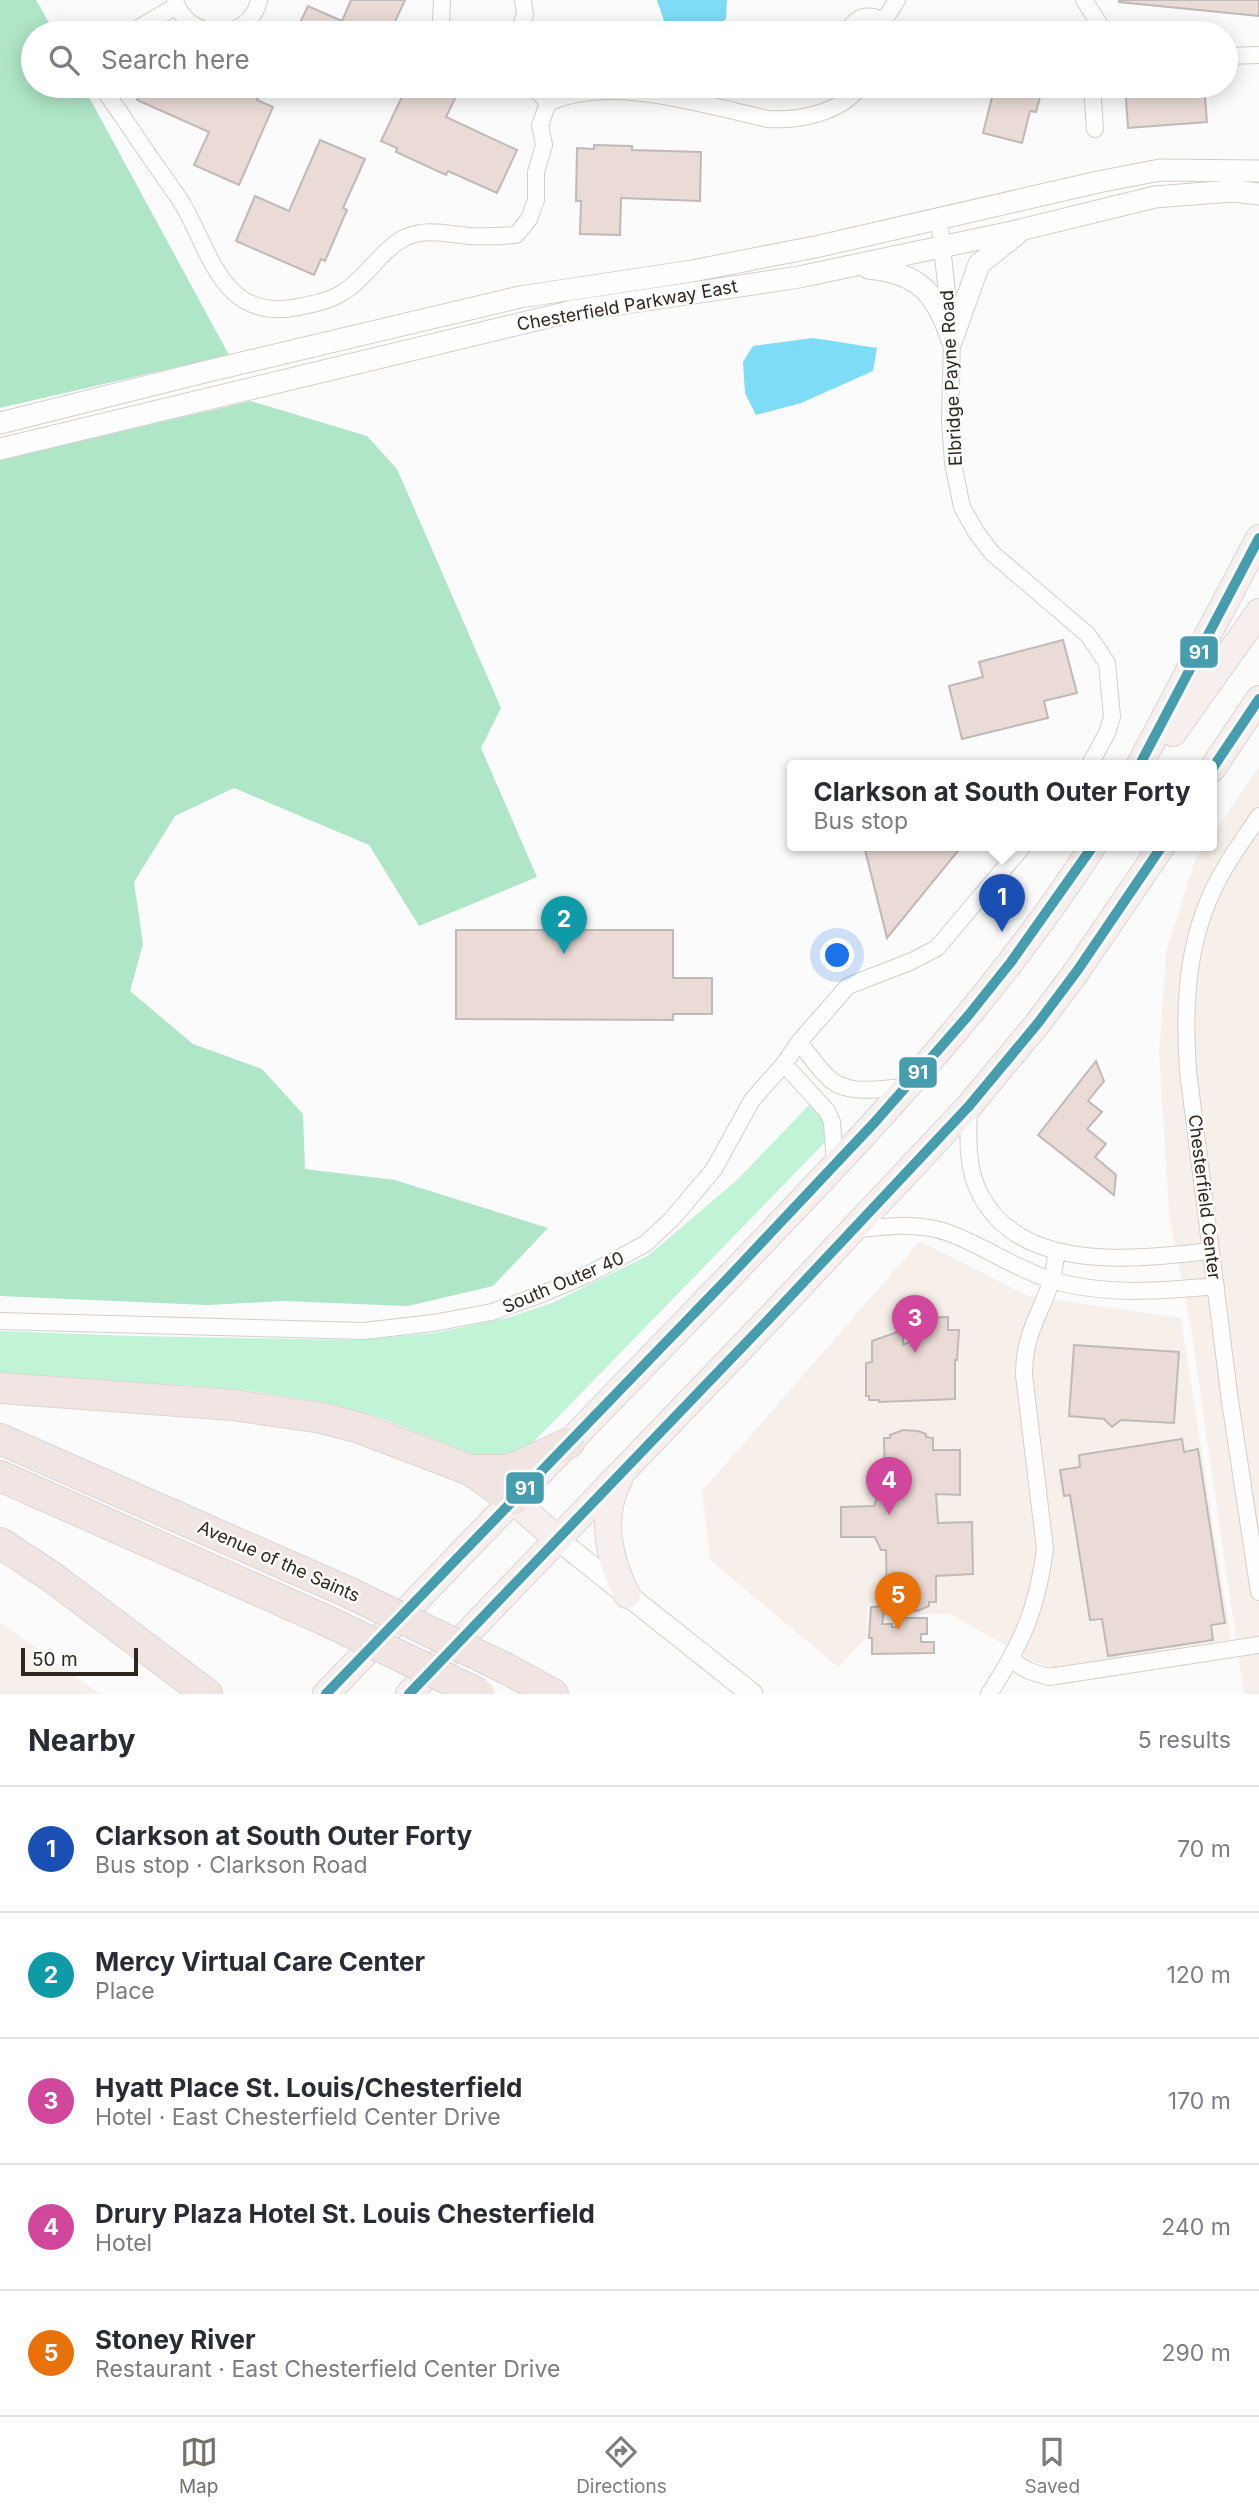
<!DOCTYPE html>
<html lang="en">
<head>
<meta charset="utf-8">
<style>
  :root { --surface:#fff; --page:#f2f2f3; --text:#2b2b33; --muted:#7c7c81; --line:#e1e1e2; --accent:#76716b }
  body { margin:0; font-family:Inter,sans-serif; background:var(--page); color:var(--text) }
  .scale { position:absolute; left:21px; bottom:18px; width:117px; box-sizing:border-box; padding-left:7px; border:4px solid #2f271e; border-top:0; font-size:19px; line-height:24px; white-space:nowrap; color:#2f271e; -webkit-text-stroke:5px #fbfbfb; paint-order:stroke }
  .you { position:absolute; left:838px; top:956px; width:24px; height:24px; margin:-18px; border:5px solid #fff; border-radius:50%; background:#1a73e8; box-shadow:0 0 0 10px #1a73e833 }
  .badge { display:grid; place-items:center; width:46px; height:46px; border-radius:50%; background:var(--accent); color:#fff; font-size:23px; font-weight:700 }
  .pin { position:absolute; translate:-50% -58px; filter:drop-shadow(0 2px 4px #0008) }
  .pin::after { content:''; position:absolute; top:37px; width:24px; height:21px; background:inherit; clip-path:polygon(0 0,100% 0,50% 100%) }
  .popup { position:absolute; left:787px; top:760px; width:430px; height:91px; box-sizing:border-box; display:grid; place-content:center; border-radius:7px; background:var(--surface); filter:drop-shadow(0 2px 5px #0005); font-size:23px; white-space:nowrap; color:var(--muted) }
  .popup b { font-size:26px; color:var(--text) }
  .popup::after { content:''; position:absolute; left:50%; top:100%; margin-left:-14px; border:14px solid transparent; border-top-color:var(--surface) }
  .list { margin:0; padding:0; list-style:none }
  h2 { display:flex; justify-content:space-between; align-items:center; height:91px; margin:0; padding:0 28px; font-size:30px }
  h2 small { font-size:23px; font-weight:400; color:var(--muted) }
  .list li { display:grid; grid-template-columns:46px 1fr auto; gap:21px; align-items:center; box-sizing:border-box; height:126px; padding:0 28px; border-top:2px solid var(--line) }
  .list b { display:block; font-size:26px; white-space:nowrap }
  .list p { margin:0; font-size:23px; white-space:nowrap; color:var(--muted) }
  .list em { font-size:23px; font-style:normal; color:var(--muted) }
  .icon { flex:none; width:38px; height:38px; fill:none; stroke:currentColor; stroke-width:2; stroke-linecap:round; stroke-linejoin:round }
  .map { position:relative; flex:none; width:1259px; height:1694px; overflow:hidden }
  .search { position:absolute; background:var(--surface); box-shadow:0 4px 18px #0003; left:21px; right:21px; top:21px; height:77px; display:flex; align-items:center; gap:18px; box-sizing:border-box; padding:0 24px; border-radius:38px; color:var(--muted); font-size:26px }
  .sheet { height:721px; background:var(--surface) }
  nav { display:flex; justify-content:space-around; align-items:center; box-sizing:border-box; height:98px; border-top:2px solid var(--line); background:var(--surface); font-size:19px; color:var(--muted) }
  nav a { display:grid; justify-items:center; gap:4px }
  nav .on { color:var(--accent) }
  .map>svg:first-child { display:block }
</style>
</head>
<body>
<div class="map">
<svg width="1259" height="1694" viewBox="0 0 1259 1694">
  <rect width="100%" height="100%" fill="#fbfbfb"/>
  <path fill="#f7f0ea" d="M1259 767V1694H1244L1192 1335 1169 1213 1159 1051 1166 953 1194 862 1204 846H1212V835Z
    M920 1241 1028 1296 1181 1318 1231 1639 1053 1668 1035 1662 950 1614H898L884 1603H868V1636L838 1667 710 1560 702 1491Z
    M0 1622 100 1694H0Z"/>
  <path fill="#c1f3d6" d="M809 1105 821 1106 835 1132 560 1415 523 1452 504 1459 483 1458 378 1417 316 1401 251 1391 185 1385 35 1381 0 1377V1331L134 1336 356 1340 434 1333 507 1318 554 1302 649 1255 737 1180Z"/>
  <path fill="#aee6c7" d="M0 0H36L55 33H33V86H83L229 355 0 408Z
    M251 401 367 436 397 469 501 708 481 748 537 877 419 926 369 845 234 788 175 816 134 882 143 944 130 991 193 1044 262 1069 303 1114 305 1169 395 1180 548 1228 493 1286 408 1306 283 1301 207 1305 0 1296V460Z"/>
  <path fill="#7edcf7" d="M657 0H727L726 19C704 40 690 35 665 24Z
    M813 338 877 348 873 371 801 403 756 415 745 393 743 362 753 346Z"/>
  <path fill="#eadbd6" stroke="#bfb9b8" stroke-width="2" d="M351 0H405L393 26 397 28 394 33H295L308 6 342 21Z
    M1119 0H1259V16L1119 2Z
    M144 86H236L259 96 257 100 273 107 239 185 194 165 209 132 137 100Z
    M407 86H461L446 117 517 150 497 193 448 171 446 175 396 152 397 148 381 141Z
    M944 86H1043L1036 112 1030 111 1022 143 983 133 992 97Z
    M1125 86H1204L1207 122 1128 128Z
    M320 140 365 159 343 208 347 210 325 261 321 259 314 275 236 241 255 196 289 211Z
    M594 145 632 146V150L701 152 700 201 621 198 620 235 580 234 581 201H576L577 148 594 149Z
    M1063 640 1077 693 1044 701 1048 718 962 739 949 686 983 677 979 662Z
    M864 846H962L887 938Z
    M456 930H673V978H712V1014H673V1020L456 1019Z
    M1096 1061 1104 1081 1088 1101 1102 1112 1087 1129 1106 1144 1095 1157 1116 1175 1114 1195 1038 1135Z
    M948 1317V1330H959L957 1360H955V1399L879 1402V1400H869V1396H866V1363L872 1362V1341L903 1330V1345L909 1342V1335H918V1318Z
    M1074 1345 1179 1352 1174 1423 1121 1420 1112 1427 1104 1419 1069 1416Z
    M903 1430 918 1431 926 1434V1437L933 1438V1450H960V1495L936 1494 938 1523 972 1522 973 1574 936 1576V1602H929V1606L917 1611 900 1610 893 1607V1603H887L886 1550H881L875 1537H841V1507L874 1506 880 1492H885L884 1438H890V1435Z
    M1182 1439 1184 1452 1198 1449 1225 1623 1211 1625 1213 1640 1108 1656 1102 1619 1090 1620 1070 1495 1064 1496 1060 1470 1080 1467 1079 1455Z
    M885 1606 882 1624H892V1627H899L898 1618H927V1634H921V1642H934V1653L872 1654V1638H869L871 1607Z"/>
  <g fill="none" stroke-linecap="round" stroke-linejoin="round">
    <defs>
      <path id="minor" d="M175 0C186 41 250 44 259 0
        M442 0 441 22 447 33
        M1084 0 1105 33
        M883 22 897 0
        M130 33 176 6
        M518 33 525 15 523 0
        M848 33C855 11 882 11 890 33
        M1226 56 1259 55
        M103 86C108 97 116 107 123 117 141 145 161 172 180 200 210 247 219 319 292 308 309 305 327 302 342 293 367 278 380 250 406 237 426 228 448 234 469 236 485 237 500 236 516 235L529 219 536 200V172L544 145 540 125 548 103
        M533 86 548 103
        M1092 86 1095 129
        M548 103C611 74 703 105 768 119 799 121 841 113 860 86
        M939 219 952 340 950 420 953 463 962 507 976 532 992 553 1088 635 1107 663 1112 717 1107 733 1089 766
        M1259 816C1248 833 1236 849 1226 866 1187 930 1183 999 1188 1071L1230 1401 1259 1592
        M799 1042C809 1054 819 1070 831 1080 851 1096 883 1088 906 1087
        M784 1064 827 1111 832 1122 835 1166
        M969 1106C968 1136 966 1169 981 1196 1023 1274 1138 1259 1211 1251
        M854 1230C886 1226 918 1222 949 1233 984 1246 1016 1269 1051 1280 1105 1296 1162 1291 1216 1286
        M0 1321 364 1331 433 1323 492 1312 542 1294 591 1273 645 1244 672 1219 714 1169 752 1100 784 1064 799 1042 848 986 912 961 937 948 1023 846
        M1011 1660 1029 1671 1049 1677 1259 1645
        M989 1694C1022 1643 1037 1610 1045 1549L1024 1375C1024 1333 1040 1316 1052 1279 1054 1271 1055 1261 1057 1252"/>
      <path id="tertiary" d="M868 268C920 273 936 293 952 340
        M952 340 979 264 1016 235
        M0 423 208 371 520 297 692 271 820 246 1098 182 1160 170 1259 171
        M0 449 573 311 799 277 1012 232 1155 197 1232 191 1259 194
        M557 1539 752 1694"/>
      <path id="primary" d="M1173 733 1259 612
        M1139 766 1259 538
        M1212 769 1259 699
        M619 1480C599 1519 609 1558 627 1595
        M513 1500 557 1539
        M326 1694C460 1554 595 1416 730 1276 861 1139 989 1007 1093 846
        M409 1694 768 1320 969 1106 1038 1023 1077 971 1162 846"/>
      <path id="motorway" d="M0 1388 233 1405 322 1418 360 1428 470 1470 513 1500
        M0 1439 350 1593
        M470 1470H505L521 1465 569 1443
        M0 1476 325 1620
        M0 1543 52 1577 207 1694
        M507 1669 553 1694"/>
    </defs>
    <use href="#minor" stroke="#d3ceca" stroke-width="18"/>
    <use href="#tertiary" stroke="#d3ceca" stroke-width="23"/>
    <use href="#primary" stroke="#d8d6d5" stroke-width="28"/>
    <use href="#motorway" stroke="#d8d6d5" stroke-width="32"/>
    <use href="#minor" stroke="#fefefe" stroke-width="16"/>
    <use href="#tertiary" stroke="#fefefe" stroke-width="21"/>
    <use href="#primary" stroke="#f7efed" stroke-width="26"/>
    <use href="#motorway" stroke="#f1e5e3" stroke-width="30"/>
    <defs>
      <path id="motorway-bridge" d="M350 1593 507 1669
        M325 1620 479 1694"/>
    </defs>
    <use href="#motorway-bridge" stroke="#d8d6d5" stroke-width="32" stroke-linecap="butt"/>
    <use href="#motorway-bridge" stroke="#f1e5e3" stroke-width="30"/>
    <defs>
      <path id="bus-1" d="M1139 766 1259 538
        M1212 769 1259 699
        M326 1694 730 1276 875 1122 967 1017 1011 962 1093 846
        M409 1694 768 1320 969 1106 1038 1023 1077 971 1162 846"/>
    </defs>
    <use href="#bus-1" stroke="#fbfbfb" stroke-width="16"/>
    <use href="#bus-1" stroke="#469dad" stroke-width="10"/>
  </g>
  <g text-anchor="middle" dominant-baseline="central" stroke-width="5" stroke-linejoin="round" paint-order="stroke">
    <g font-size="18" fill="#2f271e" stroke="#fbfbfb">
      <text transform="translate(627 305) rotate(-10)">Chesterfield Parkway East</text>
      <text transform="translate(951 378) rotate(-93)">Elbridge Payne Road</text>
      <text transform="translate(1205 1197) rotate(83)">Chesterfield Center</text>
      <text transform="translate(563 1282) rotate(-23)">South Outer 40</text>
      <text transform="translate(279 1561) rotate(24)">Avenue of the Saints</text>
    </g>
  </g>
  <g stroke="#fbfbfb" stroke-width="2.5">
    <rect x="1179" y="635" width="40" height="34" rx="7" fill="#469dad"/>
    <rect x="898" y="1056" width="40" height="33" rx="7" fill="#469dad"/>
    <rect x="505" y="1471" width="40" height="34" rx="7" fill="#469dad"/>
  </g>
  <g font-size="19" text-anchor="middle" font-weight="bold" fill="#fff">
    <text x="1199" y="659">91</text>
    <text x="918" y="1079">91</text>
    <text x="525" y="1495">91</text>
  </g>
</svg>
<div class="scale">50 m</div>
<div class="you"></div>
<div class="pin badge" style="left:1002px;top:932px;background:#1a4fb4">1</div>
<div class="popup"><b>Clarkson at South Outer Forty</b>Bus stop</div>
<div class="pin badge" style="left:564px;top:954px;background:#0f9aa8">2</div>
<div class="pin badge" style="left:915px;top:1353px;background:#d1479c">3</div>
<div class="pin badge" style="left:889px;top:1515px;background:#d1479c">4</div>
<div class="pin badge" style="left:898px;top:1630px;background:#e8710a">5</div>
<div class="search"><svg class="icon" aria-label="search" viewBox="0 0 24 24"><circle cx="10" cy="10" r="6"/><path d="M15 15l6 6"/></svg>Search here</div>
</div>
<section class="sheet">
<h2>Nearby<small>5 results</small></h2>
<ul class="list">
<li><span class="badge" style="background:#1a4fb4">1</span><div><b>Clarkson at South Outer Forty</b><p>Bus stop · Clarkson Road</p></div><em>70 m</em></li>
<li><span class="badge" style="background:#0f9aa8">2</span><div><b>Mercy Virtual Care Center</b><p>Place</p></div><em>120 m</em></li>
<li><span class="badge" style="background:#d1479c">3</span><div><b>Hyatt Place St. Louis/Chesterfield</b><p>Hotel · East Chesterfield Center Drive</p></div><em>170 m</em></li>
<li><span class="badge" style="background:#d1479c">4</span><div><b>Drury Plaza Hotel St. Louis Chesterfield</b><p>Hotel</p></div><em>240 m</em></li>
<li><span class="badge" style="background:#e8710a">5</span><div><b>Stoney River</b><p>Restaurant · East Chesterfield Center Drive</p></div><em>290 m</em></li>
</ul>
</section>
<nav>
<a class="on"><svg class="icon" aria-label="map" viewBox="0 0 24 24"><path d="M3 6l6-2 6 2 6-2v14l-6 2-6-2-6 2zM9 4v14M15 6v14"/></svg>Map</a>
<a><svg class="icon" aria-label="directions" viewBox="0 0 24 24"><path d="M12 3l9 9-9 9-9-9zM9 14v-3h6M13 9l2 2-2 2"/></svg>Directions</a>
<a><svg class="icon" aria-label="saved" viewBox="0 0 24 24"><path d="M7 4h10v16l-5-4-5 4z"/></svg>Saved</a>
</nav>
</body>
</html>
